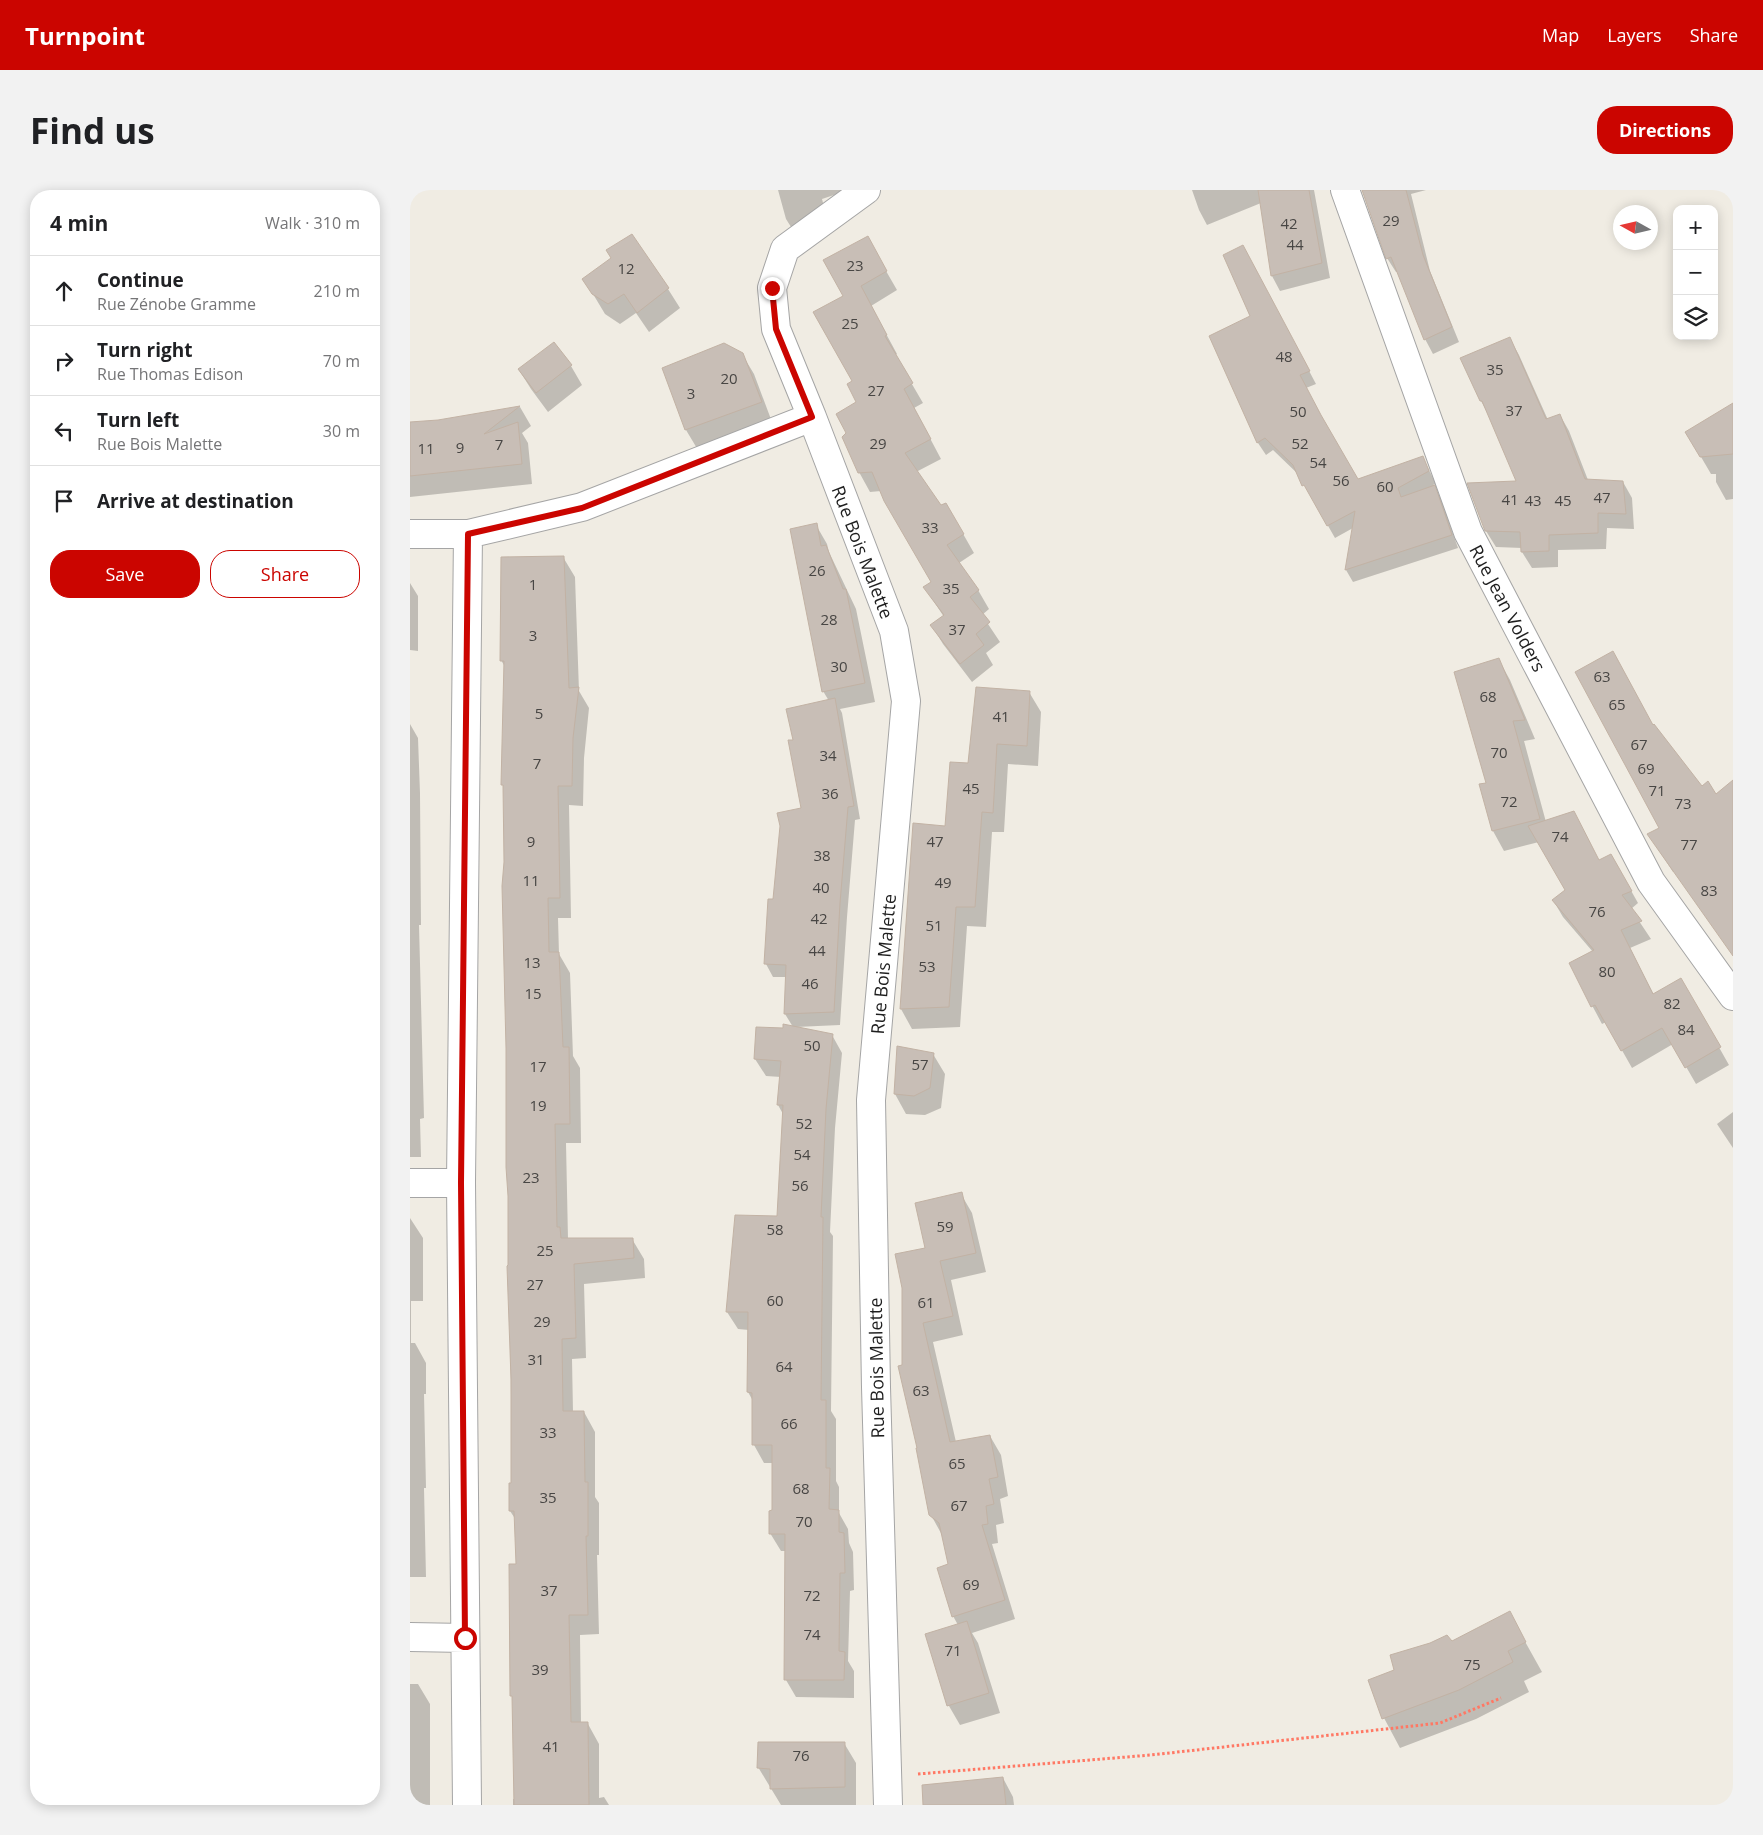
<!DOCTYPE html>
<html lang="en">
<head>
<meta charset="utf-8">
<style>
  :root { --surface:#fff; --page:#f2f2f2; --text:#202124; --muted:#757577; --line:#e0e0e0; --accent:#cb0500 }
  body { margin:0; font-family:"Open Sans",sans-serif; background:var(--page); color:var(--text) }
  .controls { position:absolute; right:15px; top:15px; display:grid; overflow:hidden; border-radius:10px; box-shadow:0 2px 12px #0003 }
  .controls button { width:45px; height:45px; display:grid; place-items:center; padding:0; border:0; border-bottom:1px solid var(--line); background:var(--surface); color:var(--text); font:25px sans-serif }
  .compass { position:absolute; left:1203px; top:15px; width:45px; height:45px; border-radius:50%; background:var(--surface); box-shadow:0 2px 12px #0003; rotate:278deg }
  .stop { position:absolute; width:15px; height:15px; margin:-11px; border:4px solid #cb0500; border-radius:50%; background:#fff }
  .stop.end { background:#cb0500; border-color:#fff; box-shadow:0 1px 5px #0008 }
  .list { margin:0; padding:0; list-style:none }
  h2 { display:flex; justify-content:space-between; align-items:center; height:65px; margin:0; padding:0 20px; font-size:21px }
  h2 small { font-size:16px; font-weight:400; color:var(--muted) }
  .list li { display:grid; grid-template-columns:32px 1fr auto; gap:15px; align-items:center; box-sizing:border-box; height:70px; padding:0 20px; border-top:1px solid var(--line) }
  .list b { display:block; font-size:19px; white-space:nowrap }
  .list p { margin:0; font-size:16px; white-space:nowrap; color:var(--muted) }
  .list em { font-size:16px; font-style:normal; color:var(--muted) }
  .actions { display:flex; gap:10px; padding:15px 20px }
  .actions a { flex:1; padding:11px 0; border:1px solid var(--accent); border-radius:20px; text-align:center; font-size:18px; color:var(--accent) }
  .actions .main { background:var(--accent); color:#fff }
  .icon { flex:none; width:28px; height:28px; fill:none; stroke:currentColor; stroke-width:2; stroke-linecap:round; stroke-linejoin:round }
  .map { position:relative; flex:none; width:1323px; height:1615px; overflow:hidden; border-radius:20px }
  header { display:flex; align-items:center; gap:30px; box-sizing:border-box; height:70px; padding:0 25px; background:var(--accent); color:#fff }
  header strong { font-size:24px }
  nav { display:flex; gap:28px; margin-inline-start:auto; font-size:18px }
  .intro { display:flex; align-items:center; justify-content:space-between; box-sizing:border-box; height:120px; padding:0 30px }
  h1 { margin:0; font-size:35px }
  .button { padding:12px 22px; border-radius:20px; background:var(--accent); color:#fff; font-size:18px; font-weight:700 }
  main { display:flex; gap:30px; padding:0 30px }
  aside { flex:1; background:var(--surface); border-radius:20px; box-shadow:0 2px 12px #0003 }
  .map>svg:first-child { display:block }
</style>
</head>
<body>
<header>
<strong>Turnpoint</strong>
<nav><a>Map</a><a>Layers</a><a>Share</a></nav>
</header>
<div class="intro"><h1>Find us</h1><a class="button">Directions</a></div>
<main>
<aside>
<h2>4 min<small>Walk · 310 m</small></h2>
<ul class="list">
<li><svg class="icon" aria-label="ahead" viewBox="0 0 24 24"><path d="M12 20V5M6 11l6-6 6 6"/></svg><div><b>Continue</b><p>Rue Zénobe Gramme</p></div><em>210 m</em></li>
<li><svg class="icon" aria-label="right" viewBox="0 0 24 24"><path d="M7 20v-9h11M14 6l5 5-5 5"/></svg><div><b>Turn right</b><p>Rue Thomas Edison</p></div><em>70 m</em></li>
<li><svg class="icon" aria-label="left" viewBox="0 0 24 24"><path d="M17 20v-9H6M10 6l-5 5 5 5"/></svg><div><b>Turn left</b><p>Rue Bois Malette</p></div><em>30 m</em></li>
<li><svg class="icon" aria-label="arrive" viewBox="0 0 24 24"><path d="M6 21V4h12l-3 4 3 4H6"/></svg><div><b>Arrive at destination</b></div></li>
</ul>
<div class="actions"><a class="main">Save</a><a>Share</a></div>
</aside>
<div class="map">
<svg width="1323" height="1615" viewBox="0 0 1323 1615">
  <rect width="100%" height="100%" fill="#f0ece3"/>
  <path fill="#0003" d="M368 0H439L412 9 417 28 388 48 376 29Z
    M782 0H904L920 88 870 101 862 86 851 13 797 35 789 20Z
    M953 0H1016L1001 4 1020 81 1049 152 1023 164 1015 149 988 82H986L977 68Z
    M221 45 258 99 270 118 239 142 226 123 210 134 195 124 174 89 203 69Z
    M457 48 487 100 461 116 487 164 485 165 513 213 504 218 531 269 506 282 531 317 536 314 564 363 549 373 568 400 579 419 572 425 590 452 576 463 583 475 562 492 533 454 522 436 534 427 515 398 522 392 471 301 460 302 449 282 437 243 447 213 434 106Z
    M840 69 906 194 896 198 917 238 947 290 1013 268 1026 294 1023 295 1031 309 1048 358 943 392 936 380 943 338 925 348 889 285 863 260 856 265 848 253 801 146 842 126Z
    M1100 149 1109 165 1138 230 1150 225 1159 241 1178 290 1213 292 1222 308 1224 339 1197 338 1196 359 1148 360V377L1122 378 1112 362V358L1086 357 1076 341 1108 292 1080 228 1071 211Z
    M332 164 344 184 362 232 288 260 276 240 253 178Z
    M161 176 172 195 138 222 121 199 109 180Z
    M1323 215V309L1316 310 1306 292V284H1301L1277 243Z
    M110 217 121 236 112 243 118 253 122 294 0 307V234L28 231Z
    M406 335 417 354 419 362 446 419 465 512 430 519 432 523 450 629 445 630 437 727 430 835 386 837 422 845 432 863 425 938 420 1042 423 1046 421 1221 426 1229V1291L429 1297V1323L438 1339 439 1353 443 1362 444 1400 440 1401 438 1471 444 1481V1508L386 1507 376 1490V1361H371L360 1343 363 1321V1273H354L344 1255 343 1211 338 1202 339 1140 328 1139 317 1122 368 1027 373 924 368 915 371 887 356 886 345 869 374 839 383 837 375 824 376 787H363L356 774 364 711 392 619 384 551 419 511 413 501Z
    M153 367 165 387 169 501 179 518 174 568 173 616 159 615 161 728H148L149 764 160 783 163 866 170 878 171 953H156L158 1049H222L234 1069 235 1088 174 1094 176 1168 162 1169 163 1222H174L185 1242V1307L189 1313V1365H187L189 1444 170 1445 171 1534H178L189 1554V1608L194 1607 199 1615H103V1609H105L103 1509 102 1506 107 1375 106 1330 100 1321 102 1294 94 598 93 595 95 477 91 470Z
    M0 393 8 406V461L0 460Z
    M1089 470 1100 490 1125 549 1114 551 1136 632 1189 671 1201 665 1228 713 1221 719 1241 749 1220 758 1244 805 1271 790 1319 875 1286 894 1263 854 1222 878 1196 832 1192 834 1160 774 1183 762 1153 727 1143 710 1157 700 1129 652 1094 661 1083 641 1071 595 1077 594Z
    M619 502 631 522 628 576 598 574 594 642H582L576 737 557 736 550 837 502 839 491 819 504 635 537 637 559 575Z
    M0 534 8 548 10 603 11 735H9L14 928 10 929 11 967H0Z
    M1243 537 1291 598 1306 606 1323 592V638L1263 682 1239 645 1250 639Z
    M523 864 535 884 531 918 515 925 496 924 485 904Z
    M1323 922V958L1307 934Z
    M551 1004 562 1023 576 1082 541 1090 553 1145 523 1152 546 1252 580 1246 591 1265 598 1306 590 1309 594 1333 586 1335 588 1353 582 1354 605 1429 562 1443 568 1453 590 1523 550 1535 539 1516 548 1435 543 1426 540 1375 532 1345 521 1325 494 1176 517 1059Z
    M0 1028 13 1048V1111H1V1153H5L16 1173V1204H14L16 1298H14L16 1387H0Z
    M1099 1423 1132 1482 1114 1491 1119 1502 1066 1529 990 1558 974 1528 985 1480Z
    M0 1494H8L20 1514V1615H0Z
    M434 1553 446 1573V1615H371L348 1577Z
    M593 1588 603 1607 604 1615H549Z"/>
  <path fill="#c8beb6" stroke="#c2b2a4" d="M848 0H899L912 73 861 86Z
    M952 0H996L1013 65 1042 137 1014 150 981 67 976 69Z
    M222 44 259 98 227 123 214 104 198 114 182 104 172 89 201 68 196 60Z
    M458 46 477 81 451 96 477 145 475 146 503 193 494 199 521 249 495 263 531 315 536 313 554 344 537 355 569 400 560 407 580 432 566 444 574 455 550 474 520 435 534 425 513 397 521 392 474 311 462 282 448 283 432 247 436 243 426 224 446 212 437 194 442 191 403 122 433 106 413 70Z
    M833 55 900 181 890 185 911 225 948 289 1013 266 1019 281 988 298 991 307 1025 295 1042 345 935 380 945 321 917 336 894 295 892 296 883 275 855 248 847 253 799 146 840 126 813 65Z
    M1100 147 1136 229 1150 224 1175 289 1213 291 1216 324 1188 323V343L1139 345V361L1111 362 1110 342 1075 341 1057 293 1106 291 1072 211H1070L1050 168Z
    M144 152 162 175 126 203 108 179Z
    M314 153 333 163 352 212 275 240 252 178Z
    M1323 213V264L1290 267 1275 242Z
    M110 216 74 244 108 232 112 274 0 286V232L28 230Z
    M407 333 411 356 416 355 433 399H436L455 493 412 502 380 339Z
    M154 366 159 498 169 497 163 548 162 596H148L150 708H138L139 762H149L153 857H159L160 934H145L147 1037H150L151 1048H223L224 1068 164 1074 166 1148 152 1149 153 1221H174L175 1292H178V1346H176L178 1425H159L161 1532H178L179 1615H104L102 1506H100L99 1374H106L104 1321H99V1293H101V1189L97 1076 98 1075V1006L96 977V858L92 696 94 672 93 595H91L94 471H90L91 367Z
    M1203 461 1243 535 1244 534 1292 596 1298 591 1306 604 1323 590V766L1237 644 1249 638 1165 482Z
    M1089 468 1115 530 1103 531 1130 629 1082 641 1069 594 1076 593 1044 482Z
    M566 497 620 501 617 556 587 554 583 623 572 622 565 717H546L539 817 490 819 503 633 535 636 540 572 558 573Z
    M425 508 444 616 438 617 430 713 424 822 374 824 376 775 354 774 358 709H363L370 636 367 623 391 618 378 550H383L376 519Z
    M1164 621 1189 670 1201 664 1222 701 1212 705 1232 731 1211 740 1243 804 1271 788 1311 857 1275 878 1252 838 1211 861 1185 815 1181 817 1159 773 1184 760 1142 710 1155 700 1118 636Z
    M373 834 423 844 416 919 411 1027H413L411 1210H416V1278H420L419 1319 429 1320V1342L434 1343 435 1383H430L429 1461 435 1462 434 1490H374L375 1344H359V1321L362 1320V1255H342V1203L337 1202 338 1122H316L325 1025 367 1026 373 915H367L371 871 344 869 346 837 373 838Z
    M487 856 524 863 520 898 504 906 484 904Z
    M552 1002 566 1063 530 1071 543 1126 513 1133 540 1252 580 1245 588 1287 579 1289 584 1314 576 1316 578 1334 572 1335 595 1410 542 1427 527 1378 538 1374 529 1333 519 1325 506 1258H507L488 1176 492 1175V1098L485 1064 515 1058 505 1013Z
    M1100 1421 1116 1452 1098 1461 1103 1472 1049 1500 972 1529 958 1490 984 1480 980 1465 1020 1453 1037 1445 1042 1451Z
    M557 1431 579 1503 537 1516 515 1444Z
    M348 1552H435V1597L360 1599V1579L347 1578Z
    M593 1587 596 1615H513L512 1595Z"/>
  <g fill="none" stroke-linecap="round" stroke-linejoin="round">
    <defs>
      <path id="street" d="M456 0 375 59 362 98 366 139 402 227 484 441 496 511 461 910 466 1197 478 1615
        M935 0 1058 342 1241 692 1323 806
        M0 344H58L172 317 402 227
        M0 993H51
        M0 1447 55 1448
        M57 1615 51 993 58 344"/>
    </defs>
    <use href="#street" stroke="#a5a5a5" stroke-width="30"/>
    <path stroke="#ff7864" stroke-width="3" stroke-dasharray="2.5 2.5" stroke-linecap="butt" d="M508 1584 741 1565 1030 1533 1091 1508"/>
    <use href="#street" stroke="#fff" stroke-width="28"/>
  </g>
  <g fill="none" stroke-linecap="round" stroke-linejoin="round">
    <path stroke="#cb0500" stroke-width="6" d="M55 1448 51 993 58 344 172 318 402 227 366 139 362 98"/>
  </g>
  <g text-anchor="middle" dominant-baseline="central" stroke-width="4" stroke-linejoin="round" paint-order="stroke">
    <g font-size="15" fill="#484644">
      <text x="981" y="30">29</text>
      <text x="879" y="33">42</text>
      <text x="885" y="54">44</text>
      <text x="445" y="75">23</text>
      <text x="216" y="78">12</text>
      <text x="440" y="133">25</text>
      <text x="874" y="166">48</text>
      <text x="1085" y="179">35</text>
      <text x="319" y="188">20</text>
      <text x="466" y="200">27</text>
      <text x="281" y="203">3</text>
      <text x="1104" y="220">37</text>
      <text x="888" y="221">50</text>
      <text x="468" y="253">29</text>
      <text x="890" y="253">52</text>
      <text x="89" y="254">7</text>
      <text x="50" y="257">9</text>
      <text x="16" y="258">11</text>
      <text x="908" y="272">54</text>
      <text x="931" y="290">56</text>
      <text x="975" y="296">60</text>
      <text x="1192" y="307">47</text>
      <text x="1100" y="309">41</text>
      <text x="1123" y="310">43</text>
      <text x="1153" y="310">45</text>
      <text x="520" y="337">33</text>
      <text x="407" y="380">26</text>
      <text x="123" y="394">1</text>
      <text x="541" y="398">35</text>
      <text x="419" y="429">28</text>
      <text x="547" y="439">37</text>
      <text x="123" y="445">3</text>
      <text x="429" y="476">30</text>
      <text x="1192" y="486">63</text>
      <text x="1078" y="506">68</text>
      <text x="1207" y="514">65</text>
      <text x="129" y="523">5</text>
      <text x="591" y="526">41</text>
      <text x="1229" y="554">67</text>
      <text x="1089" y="562">70</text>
      <text x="418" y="565">34</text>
      <text x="127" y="573">7</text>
      <text x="1236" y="578">69</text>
      <text x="561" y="598">45</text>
      <text x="1247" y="600">71</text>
      <text x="420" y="603">36</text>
      <text x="1099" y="611">72</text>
      <text x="1273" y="613">73</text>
      <text x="1150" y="646">74</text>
      <text x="121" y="651">9</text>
      <text x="525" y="651">47</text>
      <text x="1279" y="654">77</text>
      <text x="412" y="665">38</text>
      <text x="121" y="690">11</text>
      <text x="533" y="692">49</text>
      <text x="411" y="697">40</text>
      <text x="1299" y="700">83</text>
      <text x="1187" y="721">76</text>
      <text x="409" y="728">42</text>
      <text x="524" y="735">51</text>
      <text x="407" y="760">44</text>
      <text x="122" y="772">13</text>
      <text x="517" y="776">53</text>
      <text x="1197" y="781">80</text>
      <text x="400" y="793">46</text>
      <text x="123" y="803">15</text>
      <text x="1262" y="813">82</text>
      <text x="1276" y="839">84</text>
      <text x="402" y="855">50</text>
      <text x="510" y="874">57</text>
      <text x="128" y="876">17</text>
      <text x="128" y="915">19</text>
      <text x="394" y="933">52</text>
      <text x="392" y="964">54</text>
      <text x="121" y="987">23</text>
      <text x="390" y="995">56</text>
      <text x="535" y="1036">59</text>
      <text x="365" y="1039">58</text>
      <text x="135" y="1060">25</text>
      <text x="125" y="1094">27</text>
      <text x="365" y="1110">60</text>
      <text x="516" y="1112">61</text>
      <text x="132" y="1131">29</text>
      <text x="126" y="1169">31</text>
      <text x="374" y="1176">64</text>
      <text x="511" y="1200">63</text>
      <text x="379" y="1233">66</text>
      <text x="138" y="1242">33</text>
      <text x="547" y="1273">65</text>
      <text x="391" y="1298">68</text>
      <text x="138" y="1307">35</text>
      <text x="549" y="1315">67</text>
      <text x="394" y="1331">70</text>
      <text x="561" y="1394">69</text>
      <text x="139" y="1400">37</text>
      <text x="402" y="1405">72</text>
      <text x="402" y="1444">74</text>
      <text x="543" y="1460">71</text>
      <text x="1062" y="1474">75</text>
      <text x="130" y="1479">39</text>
      <text x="141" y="1556">41</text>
      <text x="391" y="1565">76</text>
    </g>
    <g font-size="18" fill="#1e1e1e" stroke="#fff">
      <text transform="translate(453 362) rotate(69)">Rue Bois Malette</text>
      <text transform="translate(1098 418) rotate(62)">Rue Jean Volders</text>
      <text transform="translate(473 774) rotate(-85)">Rue Bois Malette</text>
      <text transform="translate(466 1178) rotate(-91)">Rue Bois Malette</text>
    </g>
  </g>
</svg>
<div class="controls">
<button>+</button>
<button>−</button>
<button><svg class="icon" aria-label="layers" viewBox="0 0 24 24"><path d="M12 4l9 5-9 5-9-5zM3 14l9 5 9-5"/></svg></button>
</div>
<svg class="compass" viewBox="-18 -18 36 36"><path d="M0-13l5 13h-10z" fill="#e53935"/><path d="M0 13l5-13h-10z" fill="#757577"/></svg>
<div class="stop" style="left:55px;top:1448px"></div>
<div class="stop end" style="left:362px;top:98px"></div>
</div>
</main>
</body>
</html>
